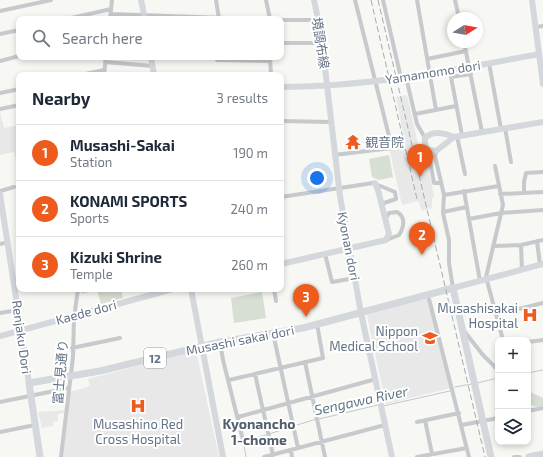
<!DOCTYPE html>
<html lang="en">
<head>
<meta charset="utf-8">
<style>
  :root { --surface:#fff; --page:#f6f6f7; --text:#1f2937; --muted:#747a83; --line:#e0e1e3; --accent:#ed5c1d }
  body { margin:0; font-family:"Exo 2","Noto Sans JP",sans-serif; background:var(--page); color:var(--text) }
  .controls { position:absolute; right:12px; bottom:12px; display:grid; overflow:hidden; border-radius:8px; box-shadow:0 2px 6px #0003 }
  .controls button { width:36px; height:36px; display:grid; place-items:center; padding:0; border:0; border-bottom:1px solid var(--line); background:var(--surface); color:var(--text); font:20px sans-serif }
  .compass { position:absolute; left:447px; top:12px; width:36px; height:36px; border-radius:50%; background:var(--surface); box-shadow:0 2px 6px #0003; rotate:79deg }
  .you { position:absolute; left:317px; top:178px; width:14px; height:14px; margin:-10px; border:3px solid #fff; border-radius:50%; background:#1a73e8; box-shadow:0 0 0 6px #1a73e833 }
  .badge { display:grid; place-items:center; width:26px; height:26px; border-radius:50%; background:var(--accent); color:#fff; font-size:13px; font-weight:700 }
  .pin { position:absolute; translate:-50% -33px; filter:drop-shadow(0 1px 2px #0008) }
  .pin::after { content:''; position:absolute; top:21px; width:14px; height:12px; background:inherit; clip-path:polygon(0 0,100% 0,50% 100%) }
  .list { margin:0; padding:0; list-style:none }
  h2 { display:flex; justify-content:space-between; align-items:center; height:52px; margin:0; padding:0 16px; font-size:17px }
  h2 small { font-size:13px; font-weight:400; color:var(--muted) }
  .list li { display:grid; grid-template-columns:26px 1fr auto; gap:12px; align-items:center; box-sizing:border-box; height:56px; padding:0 16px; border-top:1px solid var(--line) }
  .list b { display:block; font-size:15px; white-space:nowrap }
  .list p { margin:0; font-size:13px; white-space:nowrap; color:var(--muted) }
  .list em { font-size:13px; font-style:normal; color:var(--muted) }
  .icon { flex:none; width:22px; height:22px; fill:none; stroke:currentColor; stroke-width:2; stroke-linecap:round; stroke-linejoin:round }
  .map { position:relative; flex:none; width:543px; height:457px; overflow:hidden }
  .search { position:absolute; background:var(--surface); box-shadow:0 2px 6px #0003; left:16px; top:16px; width:268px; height:44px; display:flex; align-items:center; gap:10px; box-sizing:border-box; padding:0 14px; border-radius:8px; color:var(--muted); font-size:15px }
  .panel { position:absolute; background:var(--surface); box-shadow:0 2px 6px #0003; left:16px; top:72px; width:268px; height:220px; border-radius:8px }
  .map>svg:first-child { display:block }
</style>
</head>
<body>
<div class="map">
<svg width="543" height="457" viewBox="0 0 543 457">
  <rect width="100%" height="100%" fill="#f7f7f3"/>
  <path fill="#e7e8e7" d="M407 95 418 144 425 150 434 197 432 199V208L422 211 418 201 402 205 389 148 395 147 394 140 404 138 396 97Z
    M0 112 4 128 19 125V161L16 162 14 152 0 155Z
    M426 299 429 301 451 388 386 404 367 316 369 314Z
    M196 351 219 457H63L70 392 90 386 88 379Z
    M65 410 64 413 58 414V421L53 422V426L42 428 38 412Z"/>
  <path fill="#d7dfd4" d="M389 155 393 177 379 180 372 177 369 159Z
    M82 289H121L123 298 101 304 97 290 81 294Z
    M262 292 266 318 234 323 231 298Z
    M528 391 543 398V406L537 407 528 404Z"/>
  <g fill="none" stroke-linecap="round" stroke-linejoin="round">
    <path stroke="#bfcacf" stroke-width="1" d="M528 373 543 370
      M477 383 498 378
      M455 387 472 384
      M383 406 450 391
      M319 419 378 405
      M294 426 316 419
      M269 434 291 427
      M246 457 244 445 247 440 266 435"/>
    <path stroke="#c6cacd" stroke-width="4" d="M216 0 219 19
      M266 0 270 19
      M383 0 401 78
      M417 0 436 110
      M455 0 459 18
      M0 11 51 0
      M111 14 252 19
      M67 19 111 9
      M110 19 112 0
      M281 20H318
      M536 27 543 26
      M0 34 19 30
      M464 42 482 132
      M281 43H322
      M217 57V60L270 61
      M270 57 271 75
      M427 59 466 51
      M0 61 19 56
      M105 62 152 66
      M489 63 501 129
      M81 75 104 70
      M104 75 106 57
      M406 77 417 124 425 138
      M0 93 19 89
      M0 109 19 105
      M415 114 456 106
      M281 121 330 122
      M505 128 511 162
      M462 135 451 77 471 74
      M457 136 465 174
      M428 150 434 183H441
      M436 151 435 156 444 195 443 213 449 240V263L453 288
      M334 155 392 148 355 0
      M495 166 503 205 486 277 503 340
      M0 191 14 187
      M464 191 480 281
      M524 193V182L526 173 543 172
      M500 194 543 192
      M444 195 499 186
      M281 197 373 183 395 192 396 199 381 204
      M443 212 467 207
      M469 219 501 213 543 210
      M384 241 399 235C404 227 406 217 397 212L389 213 386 218
      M537 241 540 265
      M0 244 8 242
      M521 245 522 270
      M493 246 521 245 543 240
      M325 254 332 282 355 278
      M274 289 276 301
      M428 295 469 457
      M515 310 543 303
      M0 313 18 310
      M464 331 483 355 498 370
      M273 333 298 448
      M220 342 223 360 243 440
      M528 342 543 340
      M72 348 120 338
      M305 362 325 457
      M255 374 273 455
      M229 380 323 358 317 324
      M0 402 69 388
      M528 411 543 408
      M238 417 376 379
      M425 420 432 454
      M417 422 459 413
      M462 425 498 418
      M0 432 35 425
      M291 450 292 457
      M61 457 73 357 74 318 78 289
      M264 457 385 425
      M417 457 467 448
      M514 457H520"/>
    <path stroke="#d4d8dd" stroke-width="6" d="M141 0 145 19
      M314 0 321 34 340 196 361 313 392 457
      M532 0 543 84
      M151 57 154 75
      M281 87C368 87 454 70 539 54
      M454 137 436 151 428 150 425 145V138C433 130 444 133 454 137L543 122
      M0 194 29 383
      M281 264 386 240 389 234 378 190 375 183
      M453 288 543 264
      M191 289 223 457
      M0 336 173 289"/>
    <path stroke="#d4d8dd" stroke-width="7" d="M40 457 29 383 100 371 220 342 303 328 453 288 491 457
      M529 457 543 454"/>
    <path stroke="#a6abb2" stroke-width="1" stroke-dasharray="6 3" stroke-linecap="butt" d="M371 0 417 199
      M378 0 485 457"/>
  </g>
  <defs>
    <symbol id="temple-bare" viewBox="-9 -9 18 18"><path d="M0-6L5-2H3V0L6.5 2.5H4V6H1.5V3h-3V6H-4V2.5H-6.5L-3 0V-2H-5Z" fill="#ed5c1d" stroke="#fff" stroke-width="2.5" paint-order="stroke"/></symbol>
    <symbol id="hospital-bare" viewBox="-9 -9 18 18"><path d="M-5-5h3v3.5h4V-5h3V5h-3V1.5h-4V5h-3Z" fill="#ed5c1d" stroke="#fff" stroke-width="2.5" paint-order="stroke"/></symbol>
    <symbol id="university-bare" viewBox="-9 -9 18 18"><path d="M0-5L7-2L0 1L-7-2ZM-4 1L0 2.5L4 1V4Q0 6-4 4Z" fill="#ed5c1d" stroke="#fff" stroke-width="2.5" paint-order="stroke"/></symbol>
  </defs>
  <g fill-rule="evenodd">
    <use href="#temple-bare" x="342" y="131" width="22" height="22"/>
    <use href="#hospital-bare" x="519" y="304" width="22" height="22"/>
    <use href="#university-bare" x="419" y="327" width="22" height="22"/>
    <use href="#hospital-bare" x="127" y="395" width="22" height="22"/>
  </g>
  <g text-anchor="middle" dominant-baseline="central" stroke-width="4" stroke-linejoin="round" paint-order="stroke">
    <rect fill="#fff" stroke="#929eaa" stroke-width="1" x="144" y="348" width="22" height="20" rx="3"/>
    <g font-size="12" font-weight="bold" fill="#647486">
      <text x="155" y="358">12</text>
    </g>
    <g font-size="13" fill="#647486" stroke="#fff">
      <text transform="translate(321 43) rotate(81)">境調布線</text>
      <text transform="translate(433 72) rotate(-9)">Yamamomo dori</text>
      <text transform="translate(349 246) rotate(79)">Kyonan dori</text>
      <text transform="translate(86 312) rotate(-15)">Kaede dori</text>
      <text transform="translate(22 337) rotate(82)">Renjaku Dori</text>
      <text transform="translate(240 340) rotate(-11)">Musashi sakai dori</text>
      <text transform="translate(60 372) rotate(-85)">富士見通り</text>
    </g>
    <g font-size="13" fill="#647486" stroke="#fff" text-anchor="end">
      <text x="365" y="142" text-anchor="start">観音院</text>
      <text x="518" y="308">Musashisakai<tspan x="518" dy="15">Hospital</tspan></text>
      <text x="418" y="331">Nippon<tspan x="418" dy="15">Medical School</tspan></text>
      <text x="138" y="424" text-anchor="middle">Musashino Red<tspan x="138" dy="15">Cross Hospital</tspan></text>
    </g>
    <g font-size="14" font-style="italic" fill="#5f7783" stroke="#fff">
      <text transform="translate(361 400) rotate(-12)">Sengawa River</text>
    </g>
    <g font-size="14" font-weight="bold" fill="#525e6b" stroke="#fff">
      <text x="259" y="423">Kyonancho<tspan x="259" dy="16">1-chome</tspan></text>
    </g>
  </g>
</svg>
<div class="controls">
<button>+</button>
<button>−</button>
<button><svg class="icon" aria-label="layers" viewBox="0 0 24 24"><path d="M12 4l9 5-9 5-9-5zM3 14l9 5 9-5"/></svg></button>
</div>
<svg class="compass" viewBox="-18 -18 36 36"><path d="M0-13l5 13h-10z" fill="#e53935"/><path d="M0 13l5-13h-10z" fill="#747a83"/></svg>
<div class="you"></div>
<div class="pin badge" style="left:420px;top:177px">1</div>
<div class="pin badge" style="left:422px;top:255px">2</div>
<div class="pin badge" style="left:306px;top:317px">3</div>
<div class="search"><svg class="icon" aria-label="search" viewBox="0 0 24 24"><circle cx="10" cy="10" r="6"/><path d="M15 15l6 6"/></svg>Search here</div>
<section class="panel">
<h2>Nearby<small>3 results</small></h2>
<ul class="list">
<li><span class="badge">1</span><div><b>Musashi-Sakai</b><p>Station</p></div><em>190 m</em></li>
<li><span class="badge">2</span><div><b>KONAMI SPORTS</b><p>Sports</p></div><em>240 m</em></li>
<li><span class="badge">3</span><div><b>Kizuki Shrine</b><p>Temple</p></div><em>260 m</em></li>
</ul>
</section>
</div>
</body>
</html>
